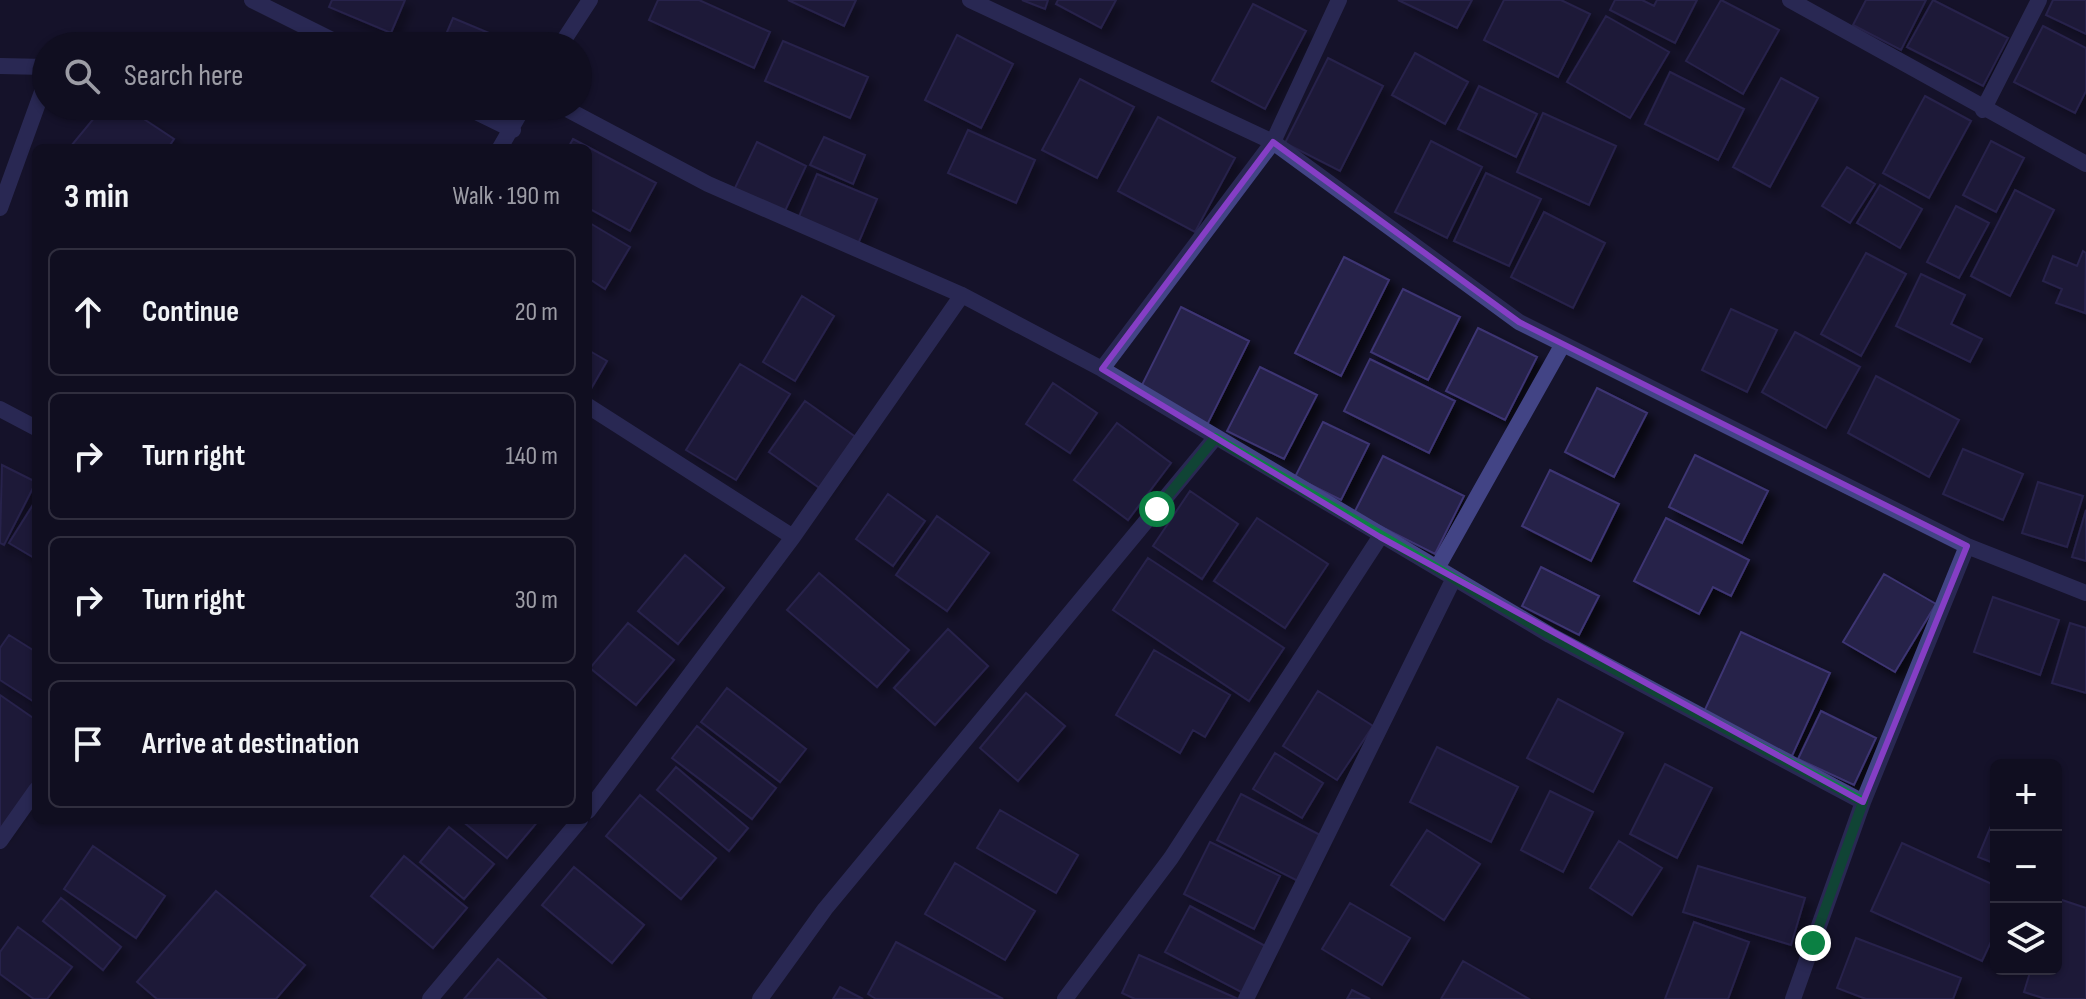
<!DOCTYPE html>
<html lang="en">
<head>
<meta charset="utf-8">
<style>
  :root { --surface:#100e20; --page:#191729; --text:#f1f3f6; --muted:#9c9ca5; --line:#302e3e }
  body { margin:0; font-family:"Sofia Sans Condensed",sans-serif; background:var(--page); color:var(--text) }
  .controls { position:absolute; right:24px; bottom:24px; display:grid; overflow:hidden; border-radius:12px; box-shadow:0 2px 6px #0004 }
  .controls button { width:72px; height:72px; display:grid; place-items:center; padding:0; border:0; border-bottom:2px solid var(--line); background:var(--surface); color:var(--text); font:40px sans-serif }
  .stop { position:absolute; width:24px; height:24px; margin:-18px; border:6px solid #0b8043; border-radius:50%; background:#fff }
  .stop.end { background:#0b8043; border-color:#fff; box-shadow:0 2px 8px #0008 }
  .list { margin:0; padding:0; list-style:none }
  h2 { display:flex; justify-content:space-between; align-items:center; height:104px; margin:0; padding:0 32px; font-size:34px }
  h2 small { font-size:26px; font-weight:400; color:var(--muted) }
  .list li { display:grid; grid-template-columns:52px 1fr auto; gap:24px; align-items:center; box-sizing:border-box; height:128px; margin:0 16px 16px; padding:0 16px; border:2px solid var(--line); border-radius:12px }
  .list b { display:block; font-size:30px; white-space:nowrap }
  .list em { font-size:26px; font-style:normal; color:var(--muted) }
  .icon { flex:none; width:44px; height:44px; fill:none; stroke:currentColor; stroke-width:2; stroke-linecap:round; stroke-linejoin:round }
  .map { position:relative; flex:none; width:2086px; height:999px; overflow:hidden }
  .search { position:absolute; background:var(--surface); box-shadow:0 2px 6px #0004; left:32px; top:32px; width:560px; height:88px; display:flex; align-items:center; gap:20px; box-sizing:border-box; padding:0 28px; border-radius:44px; color:var(--muted); font-size:30px }
  .panel { position:absolute; background:var(--surface); box-shadow:0 2px 6px #0004; left:32px; top:144px; width:560px; height:680px; border-radius:12px }
  .map>svg:first-child { display:block }
</style>
</head>
<body>
<div class="map">
<svg width="2086" height="999" viewBox="0 0 2086 999">
  <defs>
    <filter id="shadow"><feDropShadow dx="7" dy="7" stdDeviation="4" flood-color="#0009"/></filter>
  </defs>
  <rect width="100%" height="100%" fill="#15132a"/>
  <path fill="#262149" stroke="#3d3573" stroke-width="2" filter="url(#shadow)" d="M332 0H405L391 33 329 7Z
    M658 0H699L770 32 754 68 649 20Z
    M788 0H856L844 26Z
    M1022 0H1048L1045 9Z
    M1058 0H1116L1101 28 1056 4Z
    M1398 0H1472L1457 28Z
    M1504 0H1561L1590 14 1558 77 1484 40Z
    M1615 0H1642L1654 6 1657 0H1697L1675 43 1610 10Z
    M1721 0 1779 30 1743 94 1686 61Z
    M1866 0H1926L1901 50 1853 25Z
    M1933 0 2008 38 1983 86 1907 47Z
    M2053 0H2086V34L2046 15Z
    M1253 4 1306 31 1265 109 1212 81Z
    M1606 16 1669 52 1630 118 1567 82Z
    M453 18 520 46H441Z
    M2043 26 2086 48V91L2075 113 2014 82Z
    M957 35 1013 64 981 128 925 100Z
    M783 41 868 77 850 118 765 81Z
    M1415 53 1468 82 1445 124 1392 95Z
    M1328 58 1383 86 1340 171 1285 143Z
    M1670 72 1744 109 1718 160 1645 124Z
    M1781 78 1818 98 1770 187 1733 167Z
    M1080 79 1134 107 1097 178 1042 150Z
    M1479 86 1537 114 1516 157 1458 129Z
    M1925 96 1971 121 1929 198 1883 173Z
    M104 106H124L174 139 168 148 71 146Z
    M1543 113 1616 146 1589 205 1517 172Z
    M1158 117 1235 158 1195 232 1118 191Z
    M968 130 1035 160 1016 203 948 173Z
    M824 137 865 155 853 184 810 165Z
    M573 139 656 183 630 231 588 208V148H568Z
    M1431 141 1482 167 1447 238 1395 212Z
    M1991 141 2024 158 1996 212 1963 195Z
    M757 142 806 166 784 213 734 190Z
    M1847 167 1875 184 1850 223 1822 206Z
    M1486 173 1541 199 1509 266 1454 241Z
    M817 174 877 199 858 244 798 219Z
    M1880 185 1922 209 1900 248 1857 223Z
    M2015 190 2054 210 2010 296 1971 276Z
    M1956 206 1989 223 1959 278 1927 262Z
    M1544 212 1605 243 1573 308 1511 277Z
    M588 222 630 247 605 289 588 278Z
    M2083 251 2086 253 2085 313 2056 303 2062 289 2043 281 2053 256 2077 266Z
    M1866 253 1906 274 1861 356 1821 334Z
    M1344 257 1389 280 1341 376 1295 353Z
    M1921 274 1965 295 1951 324 1982 339 1970 362 1896 326Z
    M1403 289 1460 317 1428 380 1371 352Z
    M802 296 834 316 795 381 763 362Z
    M1181 307 1249 341 1207 425 1139 391Z
    M1731 309 1777 330 1747 392 1702 370Z
    M1478 328 1537 357 1505 420 1446 391Z
    M1795 332 1860 367 1826 428 1762 392Z
    M588 350 607 361 588 394Z
    M1370 359 1455 401 1429 453 1344 411Z
    M740 364 790 394 736 480 686 450Z
    M1260 367 1317 395 1284 459 1227 431Z
    M1876 376 1959 420 1929 477 1848 433Z
    M1053 383 1097 413 1070 453 1026 424Z
    M1597 388 1647 413 1614 477 1565 452Z
    M805 401 857 438 821 489 769 452Z
    M1323 422 1369 444 1341 500 1295 477Z
    M1117 423 1171 463 1128 520 1074 480Z
    M1963 449 2023 474 2003 520 1943 494Z
    M1695 455 1768 491 1742 543 1669 507Z
    M1383 456 1464 496 1435 554 1354 513Z
    M2 465 36 482 4 545 0 543Z
    M1550 470 1619 504 1591 561 1522 526Z
    M2038 482 2083 496 2067 547 2022 533Z
    M1190 491 1238 524 1202 579 1153 546Z
    M888 494 925 521 893 566 856 539Z
    M36 500V559L9 543Z
    M2086 510V561L2072 557Z
    M937 516 989 553 947 611 896 575Z
    M1257 518 1328 564 1285 628 1214 581Z
    M1666 518 1749 560 1731 596 1713 587 1699 614 1634 581Z
    M685 555 724 588 678 644 638 611Z
    M1148 558 1284 648 1249 701 1113 610Z
    M1541 567 1599 596 1579 635 1522 606Z
    M819 573 909 650 877 687 787 610Z
    M1884 574 1936 604 1895 672 1843 642Z
    M1993 597 2059 620 2040 675 1974 652Z
    M628 623 674 660 636 705 590 668Z
    M2070 623 2086 628V693L2052 683Z
    M948 629 988 666 935 725 894 688Z
    M1741 632 1830 673 1792 756 1702 716Z
    M9 635 36 652V703L0 680V648Z
    M1154 650 1230 695 1205 737 1193 730 1180 753 1116 715Z
    M727 688 806 749 780 782 701 722Z
    M1318 691 1373 726 1337 780 1283 746Z
    M1026 693 1065 726 1018 781 980 748Z
    M0 695 36 720V780L0 833Z
    M1558 699 1623 733 1593 792 1527 758Z
    M1821 711 1876 738 1854 785 1798 759Z
    M697 726 776 788 752 819 672 758Z
    M1437 747 1518 787 1491 842 1410 802Z
    M1275 753 1323 783 1302 818 1253 789Z
    M1665 764 1712 788 1677 858 1630 834Z
    M676 767 748 828 729 851 657 790Z
    M1550 791 1593 812 1563 872 1521 850Z
    M1241 794 1322 836 1298 881 1217 840Z
    M640 795 716 858 681 899 606 836Z
    M1000 810 1078 855 1056 893 977 848Z
    M1996 814V864L1978 857Z
    M461 820H539L507 858Z
    M449 827 494 864 464 899 420 862Z
    M1427 830 1480 864 1444 920 1391 885Z
    M1619 841 1662 868 1632 915 1590 888Z
    M1210 842 1280 876 1254 929 1184 894Z
    M1902 843 1996 886V931L1982 961 1871 911Z
    M93 846 165 896 136 938 64 889Z
    M404 856 467 908 433 948 371 896Z
    M955 863 1035 911 1005 960 925 914Z
    M1698 866 1805 898 1791 945 1683 912Z
    M574 867 644 925 612 963 542 905Z
    M216 891 305 965 276 999H157L137 982Z
    M61 898 121 947 103 970 43 921Z
    M2056 898 2086 908V999H2046L2024 992 2031 969H2056Z
    M1350 903 1410 938 1382 985 1322 949Z
    M1190 906 1269 948 1245 994 1165 952Z
    M1694 922 1749 942 1728 999H1665Z
    M18 927 72 967 47 999H34L0 974V952Z
    M1856 938 1961 978 1953 999H1866L1837 988Z
    M896 942 1003 999H876L868 994Z
    M1139 955 1238 999H1135L1122 993Z
    M498 959 546 999H464Z
    M1463 961 1529 999H1441Z
    M840 987 863 999H833Z
    M1352 990 1370 999H1347Z"/>
  <g fill="none" stroke-linecap="round" stroke-linejoin="round">
    <path stroke="#424485" stroke-width="16" d="M252 0 344 46
      M970 0 1273 142 1339 0
      M1790 0 2086 164
      M560 46 590 0
      M0 66 46 67
      M464 106 513 130
      M561 106 708 184 962 295 1102 369 1550 635 1863 802 1793 999
      M1983 110 2039 0
      M500 148 524 106
      M0 208 46 81
      M1102 369 1273 142 1519 322 1967 546
      M588 406 793 537
      M0 409 36 428
      M1437 568 1563 344
      M1863 802 1967 546 2086 593
      M588 811 793 537 962 295
      M0 841 36 790
      M430 999 580 820
      M760 999 825 909 1215 438
      M1065 999 1171 858 1380 537
      M1246 999 1454 578"/>
  </g>
  <g fill="none" stroke-linecap="round" stroke-linejoin="round">
    <path stroke="#0b8043" stroke-width="10" d="M1157 509 1215 438 1550 635 1863 802 1813 943"/>
  </g>
  <path d="M0 0H2086V999H0ZM1273 142 1519 322 1967 546 1863 802 1380 537 1102 369Z" fill="#15132a" fill-opacity=".55" fill-rule="evenodd"/>
  <path fill="none" stroke="#853ec5" stroke-width="6" stroke-linejoin="round" d="M1273 142 1519 322 1967 546 1863 802 1380 537 1102 369Z"/>
</svg>
<div class="controls">
<button>+</button>
<button>−</button>
<button><svg class="icon" aria-label="layers" viewBox="0 0 24 24"><path d="M12 4l9 5-9 5-9-5zM3 14l9 5 9-5"/></svg></button>
</div>
<div class="stop" style="left:1157px;top:509px"></div>
<div class="stop end" style="left:1813px;top:943px"></div>
<div class="search"><svg class="icon" aria-label="search" viewBox="0 0 24 24"><circle cx="10" cy="10" r="6"/><path d="M15 15l6 6"/></svg>Search here</div>
<section class="panel">
<h2>3 min<small>Walk · 190 m</small></h2>
<ul class="list">
<li><svg class="icon" aria-label="ahead" viewBox="0 0 24 24"><path d="M12 20V5M6 11l6-6 6 6"/></svg><div><b>Continue</b></div><em>20 m</em></li>
<li><svg class="icon" aria-label="right" viewBox="0 0 24 24"><path d="M7 20v-9h11M14 6l5 5-5 5"/></svg><div><b>Turn right</b></div><em>140 m</em></li>
<li><svg class="icon" aria-label="right" viewBox="0 0 24 24"><path d="M7 20v-9h11M14 6l5 5-5 5"/></svg><div><b>Turn right</b></div><em>30 m</em></li>
<li><svg class="icon" aria-label="arrive" viewBox="0 0 24 24"><path d="M6 21V4h12l-3 4 3 4H6"/></svg><div><b>Arrive at destination</b></div></li>
</ul>
</section>
</div>
</body>
</html>
